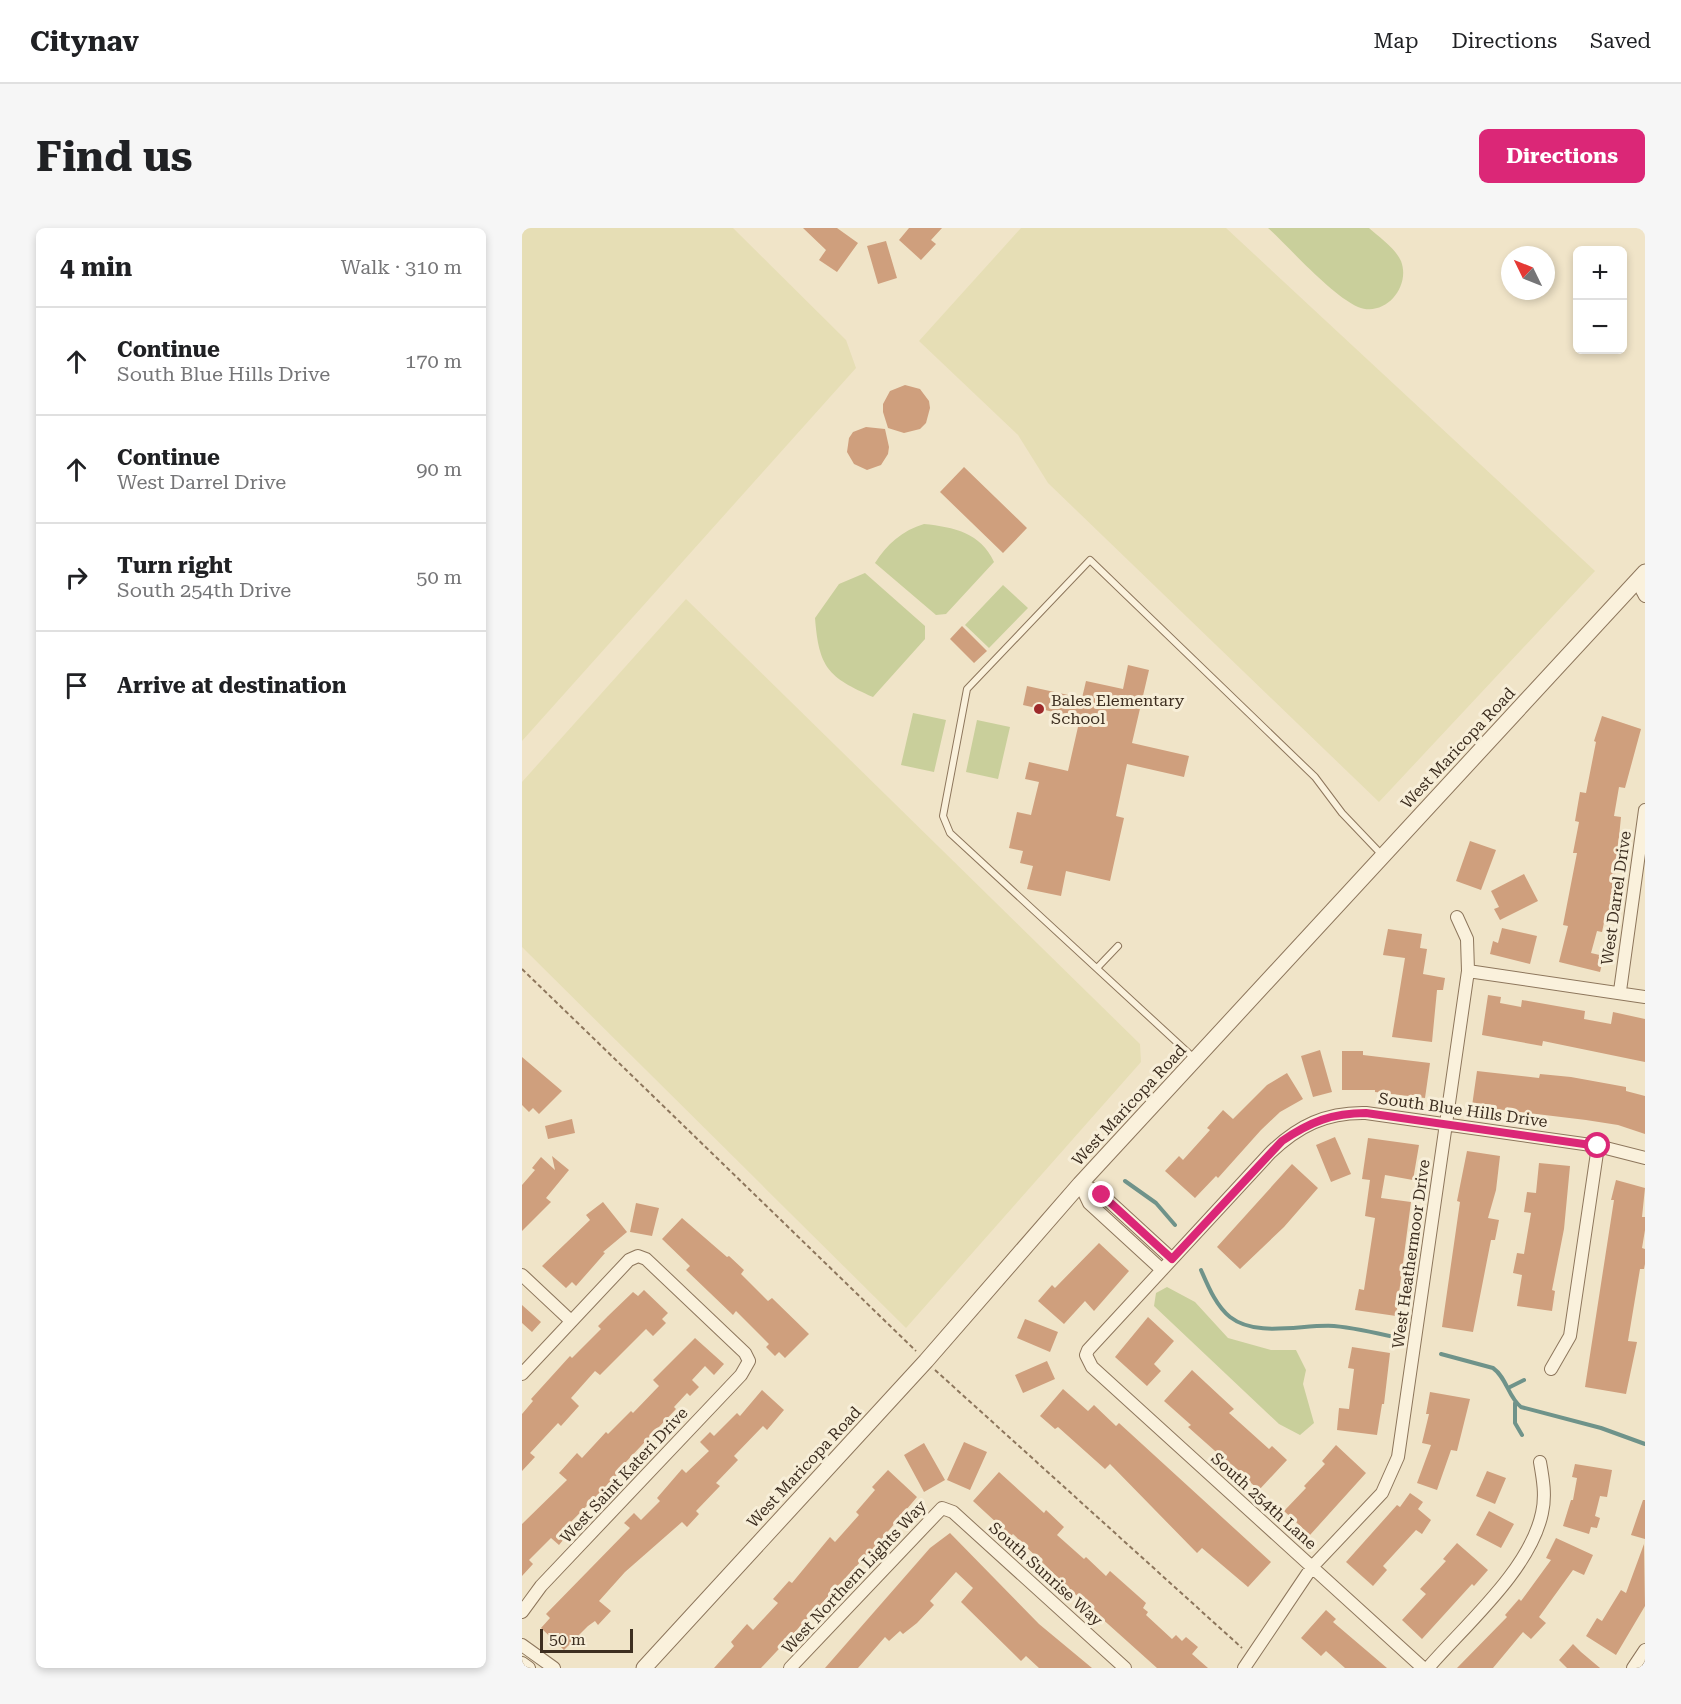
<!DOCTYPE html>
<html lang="en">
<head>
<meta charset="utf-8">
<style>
  :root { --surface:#fff; --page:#f6f6f6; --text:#202124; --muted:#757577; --line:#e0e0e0; --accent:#db2777 }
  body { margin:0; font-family:"Roboto Serif",serif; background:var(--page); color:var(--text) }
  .controls { position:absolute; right:18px; top:18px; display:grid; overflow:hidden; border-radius:9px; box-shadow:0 3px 9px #0003 }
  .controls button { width:54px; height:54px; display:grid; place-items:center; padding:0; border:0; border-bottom:2px solid var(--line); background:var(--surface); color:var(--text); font:30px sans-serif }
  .compass { position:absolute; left:979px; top:18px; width:54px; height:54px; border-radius:50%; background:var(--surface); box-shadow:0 3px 9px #0003; rotate:313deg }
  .scale { position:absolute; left:18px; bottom:15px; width:93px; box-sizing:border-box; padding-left:6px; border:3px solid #3d2e20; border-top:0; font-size:16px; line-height:21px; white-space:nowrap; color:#3d2e20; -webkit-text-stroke:4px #f7eed8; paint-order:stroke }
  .stop { position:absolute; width:18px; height:18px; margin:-14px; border:4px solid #db2777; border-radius:50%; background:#fff }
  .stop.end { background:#db2777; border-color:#fff; box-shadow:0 2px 6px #0008 }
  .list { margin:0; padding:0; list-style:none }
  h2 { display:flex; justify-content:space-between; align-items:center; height:78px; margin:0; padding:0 24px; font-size:26px }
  h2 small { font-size:20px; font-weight:400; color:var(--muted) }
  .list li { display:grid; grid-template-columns:39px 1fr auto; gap:18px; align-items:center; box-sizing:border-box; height:108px; padding:0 24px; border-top:2px solid var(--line) }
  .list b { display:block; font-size:22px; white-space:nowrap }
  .list p { margin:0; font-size:20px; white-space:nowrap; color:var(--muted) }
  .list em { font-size:20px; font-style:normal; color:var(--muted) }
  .icon { flex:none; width:33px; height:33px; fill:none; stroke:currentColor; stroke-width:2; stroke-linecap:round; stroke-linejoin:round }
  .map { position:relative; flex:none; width:1123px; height:1440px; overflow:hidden; border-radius:9px }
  header { display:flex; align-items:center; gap:36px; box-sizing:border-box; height:84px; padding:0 30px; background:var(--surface); border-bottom:2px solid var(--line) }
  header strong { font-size:28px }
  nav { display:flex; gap:33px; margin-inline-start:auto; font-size:21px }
  .intro { display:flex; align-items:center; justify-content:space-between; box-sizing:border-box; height:144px; padding:0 36px }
  h1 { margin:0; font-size:42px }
  .button { padding:15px 27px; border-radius:9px; background:var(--accent); color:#fff; font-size:21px; font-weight:700 }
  main { display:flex; gap:36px; padding:0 36px }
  aside { flex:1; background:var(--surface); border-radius:9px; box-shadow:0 3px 9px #0003 }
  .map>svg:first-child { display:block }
</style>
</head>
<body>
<header>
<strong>Citynav</strong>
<nav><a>Map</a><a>Directions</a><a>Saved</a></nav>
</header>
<div class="intro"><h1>Find us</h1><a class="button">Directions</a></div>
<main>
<aside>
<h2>4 min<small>Walk · 310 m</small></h2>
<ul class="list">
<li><svg class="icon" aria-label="ahead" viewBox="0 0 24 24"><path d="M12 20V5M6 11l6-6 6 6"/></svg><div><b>Continue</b><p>South Blue Hills Drive</p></div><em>170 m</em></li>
<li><svg class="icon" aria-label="ahead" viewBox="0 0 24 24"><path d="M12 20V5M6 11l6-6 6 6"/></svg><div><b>Continue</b><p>West Darrel Drive</p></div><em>90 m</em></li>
<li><svg class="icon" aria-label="right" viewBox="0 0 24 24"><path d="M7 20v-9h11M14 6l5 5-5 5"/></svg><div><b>Turn right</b><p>South 254th Drive</p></div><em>50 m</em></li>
<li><svg class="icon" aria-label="arrive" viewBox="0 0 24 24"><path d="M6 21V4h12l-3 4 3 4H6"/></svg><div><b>Arrive at destination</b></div></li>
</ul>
</aside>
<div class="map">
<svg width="1123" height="1440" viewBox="0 0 1123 1440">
  <rect width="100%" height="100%" fill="#f0e4c8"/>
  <path fill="#e6deb5" d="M0 0H211L324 112 334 140 0 513Z
    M499 0H704L1073 343 857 574 526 255 496 207 397 113Z
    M164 371 618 816 619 834 384 1100 0 719V554Z"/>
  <path fill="#c9cf9b" d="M746 0H847C858 10 873 20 879 33 889 59 863 90 836 79 808 66 770 22 746 0Z
    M402 296C432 299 459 305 472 334L424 386 414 387 353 335C364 317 381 302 402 296Z
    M343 345 403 398V411L351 469C306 449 297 440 293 390L317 356Z
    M481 357 506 380 467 420 443 397Z
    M391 485 424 492 412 544 379 537Z
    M455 492 488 499 476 551 444 544Z
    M645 1059 673 1074 706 1110 749 1122H774L784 1142 781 1156 792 1195 778 1207 757 1196 632 1078 634 1065Z"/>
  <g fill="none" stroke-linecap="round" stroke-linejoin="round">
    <path stroke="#6f938a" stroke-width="4" d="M603 953 634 975 653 997
      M679 1042C686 1058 694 1078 708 1089 735 1110 780 1096 812 1098 834 1100 855 1105 876 1110
      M919 1126 971 1140C985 1150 986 1169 999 1179L1079 1200 1123 1216
      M986 1160 1002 1152
      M993 1175V1195L1000 1207"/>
  </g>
  <path fill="#cf9f7d" d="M281 0H315L336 15 315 44 297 32 304 22Z
    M387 0H420L409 12 414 16 399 32 377 12Z
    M364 13 375 50 356 56 345 18Z
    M383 157 398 161 407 173 408 180 404 195 398 201 382 205 366 200 361 184V176L368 163Z
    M344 199 363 201 367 219 366 226 359 237 345 242 332 236 325 224 327 210 331 204Z
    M442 239 505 300 481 325 418 264Z
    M440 398 465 423 452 435 428 411Z
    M606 437 627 442 610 515 667 528 662 549 605 536 594 588 602 590 588 653 544 643 539 668 505 661 511 638 498 635 501 623 487 620 495 584 509 587 517 554 503 551 507 534 546 543 558 490 501 477 505 458 560 470 564 453 601 461Z
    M1080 488 1119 501 1103 560 1097 559 1092 588 1099 589 1090 679 1088 691 1083 690 1080 704 1075 703 1069 725 1082 728 1078 744 1037 734 1046 698 1041 697 1055 625H1051L1057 594 1053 593 1058 564 1064 565 1074 514 1072 513Z
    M948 613 974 622 959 662 934 653Z
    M1002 646 1016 673 978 692 972 681 977 679 969 663Z
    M980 700 1015 708 1008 736 968 726 971 713 976 715Z
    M866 701 900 706 898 720 905 721 901 746 923 750 921 762H915L910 814 870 809 883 730 861 727Z
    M966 767 979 769 978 775 999 779 1000 772 1063 783 1062 791 1089 796 1091 784 1123 791V834L1021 813 1020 818 960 807Z
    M798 822 810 864 791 869 779 828Z
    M820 823H841V827L908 835 903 870 853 864V862H820Z
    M0 829 40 863 17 886 11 880 7 884 0 877Z
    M955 843 1017 850 1018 846 1049 849 1104 859V863L1123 868V906L1096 897 1064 892 950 878Z
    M765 845 781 871 758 884 739 902 696 950 694 948 673 970 643 943 657 928 661 932 688 902 685 900 701 882 711 891 745 857Z
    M50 891 53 905 26 911 23 898Z
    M813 909 829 946 809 954 794 917Z
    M846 910 897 917 891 952 863 947 859 970 889 974 874 1088 833 1082 837 1061 842 1062 853 990 843 988 848 952 840 951Z
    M945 923 978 928 974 962 966 990 977 992 973 1012H969L951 1104 920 1099 938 974 935 973Z
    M30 928 47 942 24 970 29 974 0 1003V957L13 942 10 940 19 929 33 942Z
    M1017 935 1048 938 1042 1001 1030 1062 1033 1063 1030 1083 995 1078 1000 1047 991 1045 995 1025 1002 1026 1009 985 1002 984 1005 964 1014 965Z
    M770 936 796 960 762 999 718 1041 695 1019Z
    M1094 952 1123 960 1120 989H1123V1002L1120 1020 1123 1021V1036L1122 1041H1118L1106 1113 1115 1114 1104 1166 1063 1159 1092 972H1089Z
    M81 974 105 1004 81 1024 83 1025 54 1058 50 1054 44 1060 20 1038 68 992 64 987Z
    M114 975 137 980 130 1008 108 1004Z
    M160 990 205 1029 207 1028 222 1042 219 1046 246 1073 250 1070 287 1106 263 1130 257 1124 253 1128 244 1119 247 1116 214 1083 211 1087 164 1042 168 1038 140 1011Z
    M577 1015 607 1043 572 1083 563 1073 542 1096 516 1073 530 1057 533 1060Z
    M122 1062 146 1085 140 1091 144 1095 131 1108 124 1101 78 1147 73 1143 49 1170 57 1178 39 1198 36 1195 8 1225 13 1229 0 1243V1186L11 1173 9 1171 48 1128 50 1130 79 1101 76 1098 86 1088 111 1064 116 1068Z
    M0 1077 19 1094 10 1104 0 1095Z
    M626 1089 652 1113 632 1136 639 1143 625 1158 593 1129Z
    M503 1091 536 1104 528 1124 495 1110Z
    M173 1110 202 1136 192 1147 183 1138 170 1152 177 1159 168 1168 165 1165 152 1179 154 1181 102 1236 104 1238 41 1302 46 1306 37 1317 29 1310 7 1332 11 1336 0 1348V1296L45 1252 37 1245 55 1225 60 1230 84 1204 86 1206 109 1183 111 1185 137 1158 131 1152Z
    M830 1119 868 1125 862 1176H860L855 1207 815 1202 817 1180 827 1181 832 1141 826 1140Z
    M525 1133 533 1151 501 1165 493 1147Z
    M670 1142 712 1181 707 1185 747 1221 750 1218 765 1232 737 1262 666 1199 669 1197 642 1173Z
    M541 1161 566 1183 572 1177 594 1198 597 1195 749 1334 726 1359 680 1320 675 1325 588 1236 583 1241 536 1199 533 1201 518 1188Z
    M240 1162 262 1182 245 1202 241 1198 212 1228 216 1232 194 1255 198 1258 174 1283 177 1286 165 1299 160 1294 103 1344 77 1373 89 1383 76 1397 73 1393 66 1398 42 1422 19 1400 28 1390 24 1386 108 1300 102 1295 112 1285 119 1292 138 1273 135 1270 160 1241 164 1245 187 1223 178 1214 188 1204 192 1208 215 1185 218 1188Z
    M908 1164 948 1171 935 1223 929 1222 915 1262 895 1255 909 1217 900 1215 907 1186H904Z
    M442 1214 465 1224 448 1262 425 1252Z
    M402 1215 423 1252 402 1264 382 1227Z
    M814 1217 844 1245 788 1307 762 1283 784 1260 782 1258 803 1236 800 1233Z
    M1053 1236 1090 1242 1085 1269 1078 1268 1073 1288 1078 1290 1075 1300 1069 1299 1067 1306 1041 1298 1049 1272H1051L1055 1250 1050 1249Z
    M366 1242 395 1269 357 1314 239 1440H192L212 1418 209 1414 225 1396 231 1402 256 1375 251 1371 267 1353 270 1355 308 1309 313 1314 337 1287 334 1284 353 1262 350 1259Z
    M965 1243 984 1250 973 1276 954 1268Z
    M477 1244 522 1285 524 1282 542 1299 535 1307 562 1331 564 1329 584 1348 588 1343 624 1375 621 1380 626 1384 624 1387 650 1411 654 1407 660 1413 664 1409 676 1419 670 1426 686 1440H635L557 1370 491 1306 489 1308 451 1273Z
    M888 1265 901 1274 896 1281 909 1292 900 1306 894 1302 861 1338 865 1342 851 1358 824 1334 875 1277 878 1279Z
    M1121 1272H1123V1311L1109 1307Z
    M967 1283 992 1296 979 1320 954 1307Z
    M428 1305 517 1396 570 1440H517L504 1428 499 1433 439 1374 451 1360 434 1344 408 1373 412 1377 395 1395 381 1406 378 1403 367 1413 363 1409 336 1440H303L408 1320Z
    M1034 1310 1071 1327 1062 1347 1051 1342 1017 1389 1024 1395 1009 1411 1001 1404 971 1440H935L985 1389 983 1387 997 1371 999 1373 1029 1332 1024 1330Z
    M935 1315 966 1342 952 1358 950 1356 900 1411 880 1392 904 1366 898 1361 924 1333 921 1331Z
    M1122 1316 1123 1378 1094 1427 1064 1408 1075 1390 1080 1393 1099 1362 1104 1365Z
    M804 1382 814 1391 811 1394 865 1440H823L804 1423 799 1428 779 1410Z
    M1051 1416 1059 1424 1078 1440H1045L1037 1432Z"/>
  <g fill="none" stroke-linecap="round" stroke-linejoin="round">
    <defs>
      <path id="service" d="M575 740 596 718
        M673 831 428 605 421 588 445 461 568 332 793 549 820 585 861 628"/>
      <path id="minor" d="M1115 353 1123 368
        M946 743 1123 769
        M1098 763 1123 582
        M558 956 567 975 640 1042
        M558 956 577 964 650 1031
        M0 1047 49 1093
        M1029 1141 1048 1108 1076 918
        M0 1146 107 1032 116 1028 124 1031 223 1125 227 1133 219 1147 19 1358 0 1384
        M0 1417 32 1440
        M0 1435 7 1440
        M268 1440 420 1280 431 1284 603 1440
        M722 1440 790 1339 860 1265 876 1229 946 743 945 711 935 689
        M901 1440 570 1139 564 1127 566 1122 748 925C776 898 804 884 844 885L1076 918 1123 930
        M906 1440C943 1397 1008 1342 1020 1285 1024 1268 1021 1251 1018 1234
        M1111 1440 1123 1422"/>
      <path id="tertiary" d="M122 1440 404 1133 558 956 1123 344"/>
    </defs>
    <use href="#service" stroke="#8d765c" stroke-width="8"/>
    <use href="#minor" stroke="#8d765c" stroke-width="14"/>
    <use href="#tertiary" stroke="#8d765c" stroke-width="17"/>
    <path stroke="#8d765c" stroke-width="2" stroke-dasharray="4.5 3" stroke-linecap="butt" d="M0 741 394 1123
      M413 1142 720 1420"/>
    <use href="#service" stroke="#faf1dc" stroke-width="6"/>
    <use href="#minor" stroke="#faf1dc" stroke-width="12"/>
    <use href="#tertiary" stroke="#faf1dc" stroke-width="15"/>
  </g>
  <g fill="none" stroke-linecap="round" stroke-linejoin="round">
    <path stroke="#db2777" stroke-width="8" d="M580 967 650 1031 760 913C788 894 810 885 844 885L1076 918"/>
  </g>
  <circle fill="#9e2a2b" stroke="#f7eed8" stroke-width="2" cx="517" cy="481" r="6"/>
  <g text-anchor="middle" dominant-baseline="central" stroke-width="6" stroke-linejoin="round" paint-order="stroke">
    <g font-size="16" fill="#3d2e20" stroke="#f7eed8" text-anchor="start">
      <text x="529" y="472">Bales Elementary<tspan x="529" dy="18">School</tspan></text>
    </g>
    <g font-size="16" fill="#3d2e20" stroke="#f7eed8">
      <text transform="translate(936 520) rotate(-47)">West Maricopa Road</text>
      <text transform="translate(1094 670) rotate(-82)">West Darrel Drive</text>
      <text transform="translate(607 877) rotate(-47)">West Maricopa Road</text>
      <text transform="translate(941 882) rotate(8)">South Blue Hills Drive</text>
      <text transform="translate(889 1026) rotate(-82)">West Heathermoor Drive</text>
      <text transform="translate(282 1239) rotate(-47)">West Maricopa Road</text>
      <text transform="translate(102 1247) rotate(-47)">West Saint Kateri Drive</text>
      <text transform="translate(742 1273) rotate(42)">South 254th Lane</text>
      <text transform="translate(524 1346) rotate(42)">South Sunrise Way</text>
      <text transform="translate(332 1349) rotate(-47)">West Northern Lights Way</text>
    </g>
  </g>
</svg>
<div class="controls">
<button>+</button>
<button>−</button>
</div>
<svg class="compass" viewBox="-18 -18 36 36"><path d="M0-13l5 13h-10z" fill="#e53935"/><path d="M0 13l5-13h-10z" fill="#757577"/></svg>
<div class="scale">50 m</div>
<div class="stop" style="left:1076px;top:918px"></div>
<div class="stop end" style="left:580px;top:967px"></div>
</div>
</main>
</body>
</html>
